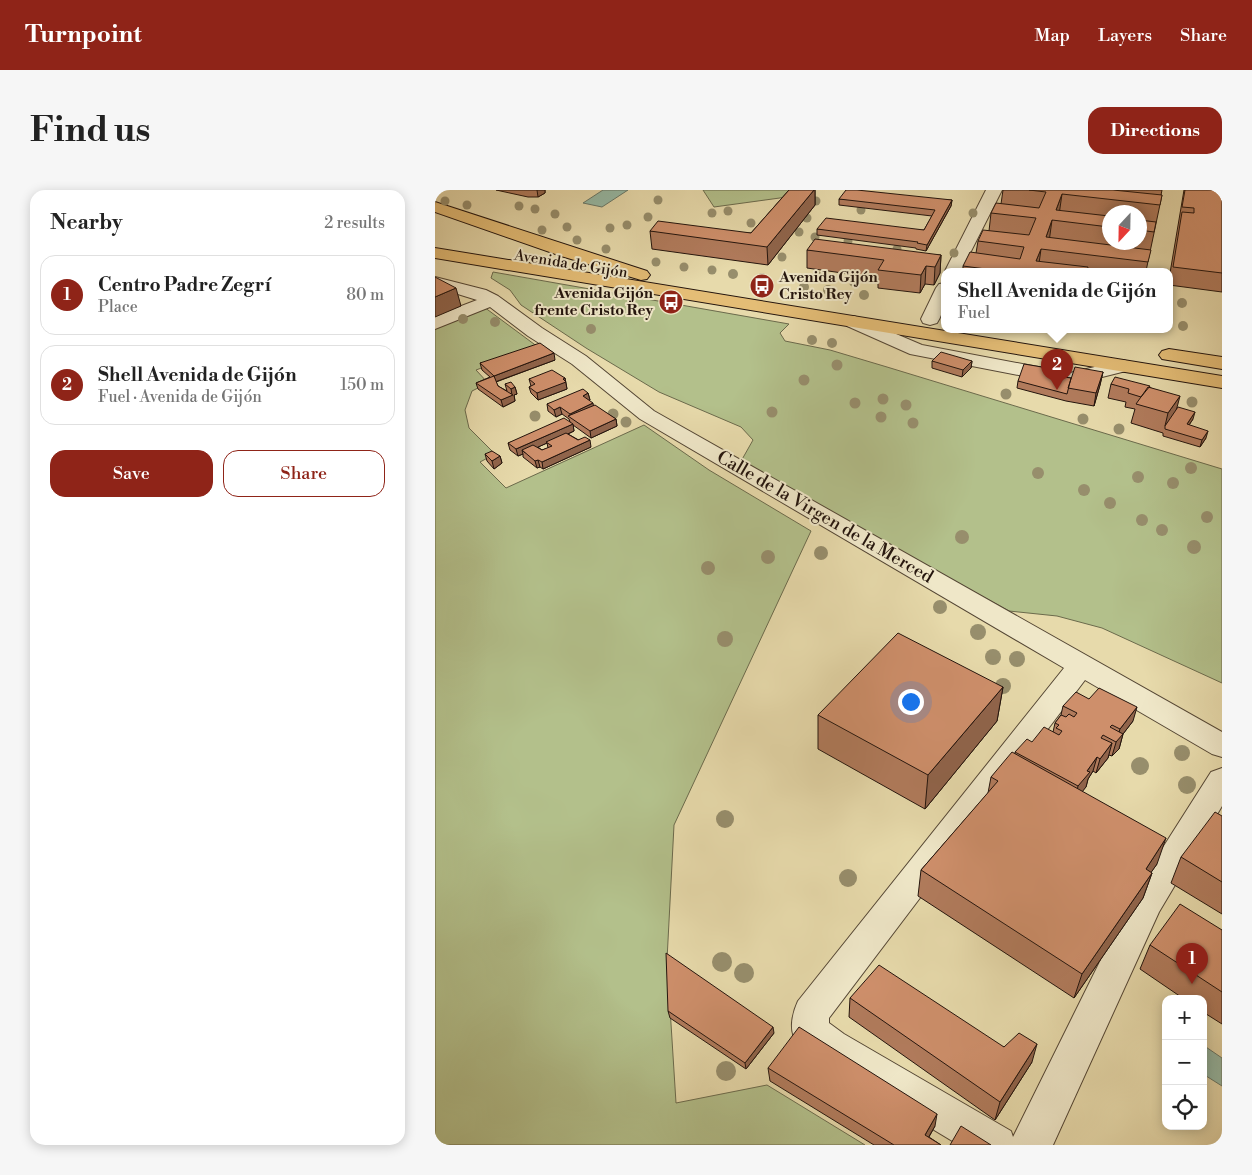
<!DOCTYPE html>
<html lang="en">
<head>
<meta charset="utf-8">
<style>
  :root { --surface:#fff; --page:#f6f6f6; --text:#222; --muted:#767676; --line:#e0e0e0; --accent:#8f2418 }
  body { margin:0; font-family:"Libre Bodoni",serif; background:var(--page); color:var(--text) }
  .controls { position:absolute; right:15px; bottom:15px; display:grid; overflow:hidden; border-radius:10px; box-shadow:0 2px 12px #0003 }
  .controls button { width:45px; height:45px; display:grid; place-items:center; padding:0; border:0; border-bottom:1px solid var(--line); background:var(--surface); color:var(--text); font:25px sans-serif }
  .compass { position:absolute; left:667px; top:15px; width:45px; height:45px; border-radius:50%; background:var(--surface); box-shadow:0 2px 12px #0003; rotate:202deg }
  .you { position:absolute; left:475px; top:511px; width:18px; height:18px; margin:-12px; border:4px solid #fff; border-radius:50%; background:#1a73e8; box-shadow:0 0 0 8px #1a73e833 }
  .badge { display:grid; place-items:center; width:32px; height:32px; border-radius:50%; background:var(--accent); color:#fff; font-size:16px; font-weight:700 }
  .pin { position:absolute; translate:-50% -41px; filter:drop-shadow(0 1px 2px #0008) }
  .pin::after { content:''; position:absolute; top:26px; width:18px; height:15px; background:inherit; clip-path:polygon(0 0,100% 0,50% 100%) }
  .popup { position:absolute; left:506px; top:78px; width:232px; height:65px; box-sizing:border-box; display:grid; place-content:center; border-radius:10px; background:var(--surface); filter:drop-shadow(0 1px 4px #0005); font-size:16px; white-space:nowrap; color:var(--muted) }
  .popup b { font-size:19px; color:var(--text) }
  .popup::after { content:''; position:absolute; left:50%; top:100%; margin-left:-10px; border:10px solid transparent; border-top-color:var(--surface) }
  .list { margin:0; padding:0; list-style:none }
  h2 { display:flex; justify-content:space-between; align-items:center; height:65px; margin:0; padding:0 20px; font-size:21px }
  h2 small { font-size:16px; font-weight:400; color:var(--muted) }
  .list li { display:grid; grid-template-columns:32px 1fr auto; gap:15px; align-items:center; box-sizing:border-box; height:80px; margin:0 10px 10px; padding:0 10px; border:1px solid var(--line); border-radius:15px }
  .list b { display:block; font-size:19px; white-space:nowrap }
  .list p { margin:0; font-size:16px; white-space:nowrap; color:var(--muted) }
  .list em { font-size:16px; font-style:normal; color:var(--muted) }
  .actions { display:flex; gap:10px; padding:15px 20px }
  .actions a { flex:1; padding:11px 0; border:1px solid var(--accent); border-radius:15px; text-align:center; font-size:18px; color:var(--accent) }
  .actions .main { background:var(--accent); color:#fff }
  .icon { flex:none; width:28px; height:28px; fill:none; stroke:currentColor; stroke-width:2; stroke-linecap:round; stroke-linejoin:round }
  .map { position:relative; flex:none; width:787px; height:955px; overflow:hidden; border-radius:15px }
  header { display:flex; align-items:center; gap:30px; box-sizing:border-box; height:70px; padding:0 25px; background:var(--accent); color:#fff }
  header strong { font-size:24px }
  nav { display:flex; gap:28px; margin-inline-start:auto; font-size:18px }
  .intro { display:flex; align-items:center; justify-content:space-between; box-sizing:border-box; height:120px; padding:0 30px }
  h1 { margin:0; font-size:35px }
  .button { padding:12px 22px; border-radius:15px; background:var(--accent); color:#fff; font-size:18px; font-weight:700 }
  main { display:flex; gap:30px; padding:0 30px }
  aside { flex:1; background:var(--surface); border-radius:15px; box-shadow:0 2px 12px #0003 }
  .map>svg:first-child { display:block }
</style>
</head>
<body>
<header>
<strong>Turnpoint</strong>
<nav><a>Map</a><a>Layers</a><a>Share</a></nav>
</header>
<div class="intro"><h1>Find us</h1><a class="button">Directions</a></div>
<main>
<aside>
<h2>Nearby<small>2 results</small></h2>
<ul class="list">
<li><span class="badge">1</span><div><b>Centro Padre Zegrí</b><p>Place</p></div><em>80 m</em></li>
<li><span class="badge">2</span><div><b>Shell Avenida de Gijón</b><p>Fuel · Avenida de Gijón</p></div><em>150 m</em></li>
</ul>
<div class="actions"><a class="main">Save</a><a>Share</a></div>
</aside>
<div class="map">
<svg width="787" height="955" viewBox="0 0 787 955">
  <rect width="100%" height="100%" fill="#e7daab"/>
  <filter id="stains"><feTurbulence type="fractalNoise" baseFrequency=".004" numOctaves="4"/><feColorMatrix values="0 0 0 0 .2 0 0 0 0 .09 0 0 0 0 .02 0 0 0 .5 -.17"/></filter>
  <radialGradient id="worn" r=".72"><stop offset=".6" stop-color="#630" stop-opacity="0"/><stop offset="1" stop-color="#630" stop-opacity=".3"/></radialGradient>
  <path fill="#b3c08b" stroke="#6b6a4c" d="M268 0H371L374 4 279 17Z
    M58 82 354 134 345 143 350 151 395 160 452 177 787 279V493L667 438 622 426 574 421 305 273 318 250 306 237 224 202 151 158 86 115 75 100 56 88Z
    M49 117 103 157 41 180 53 193 37 201 30 220 34 238 60 264 45 272 71 298 209 235 274 280 376 341 239 635 232 770 241 913 332 895 430 955H0V137Z"/>
  <path fill="#97bba7" stroke="#697869" d="M168 0H193L167 17 148 13Z
    M768 855 787 868V896L768 884Z"/>
  <g fill="none" stroke-linecap="round" stroke-linejoin="round">
    <defs>
      <path id="minor" d="M551 0H567L526 81H510Z
        M0 87 51 100 63 106 107 138 151 166 219 221 787 542V567L777 564 650 490 394 828V833L409 844 576 941 578 947 699 703 776 582 787 578V616L724 722 618 955H524L383 870C377 865 368 860 363 854 353 842 357 824 363 811L629 478 205 229 137 174 93 146 55 117 0 139V126L42 110 0 97Z
        M510 93C510 108 510 120 502 133L495 135 488 133 486 129 501 98 504 94Z
        M419 126 487 155 635 183 688 170 695 172 698 176 695 180 635 195 475 164 412 136 410 132 412 128Z"/>
      <path id="major" d="M0 12 212 81 215 85 212 89 206 90 126 66 0 22Z"/>
      <path id="highway" d="M0 58 787 186V198L0 68Z
        M734 159 787 167V179L727 169 724 165 727 161Z"/>
    </defs>
    <use href="#minor" stroke="#544634" stroke-width="2"/>
    <use href="#major" stroke="#23140d" stroke-width="2"/>
    <use href="#highway" stroke="#23140d" stroke-width="2"/>
    <use href="#minor" fill="#efe7c8" fill-rule="evenodd"/>
    <use href="#major" fill="#e4bd76" fill-rule="evenodd"/>
    <use href="#highway" fill="#e4bd76" fill-rule="evenodd"/>
  </g>
  <g fill="#978e6c">
    <circle cx="223" cy="10" r="4.5"/>
    <circle cx="10" cy="11" r="4.5"/>
    <circle cx="381" cy="11" r="4.5"/>
    <circle cx="32" cy="15" r="4.5"/>
    <circle cx="84" cy="16" r="4.5"/>
    <circle cx="100" cy="19" r="4.5"/>
    <circle cx="426" cy="20" r="4.5"/>
    <circle cx="293" cy="21" r="4.5"/>
    <circle cx="277" cy="23" r="4.5"/>
    <circle cx="538" cy="23" r="4.5"/>
    <circle cx="120" cy="24" r="4.5"/>
    <circle cx="213" cy="27" r="4.5"/>
    <circle cx="372" cy="28" r="4.5"/>
    <circle cx="316" cy="33" r="4.5"/>
    <circle cx="192" cy="35" r="4.5"/>
    <circle cx="132" cy="37" r="4.5"/>
    <circle cx="175" cy="38" r="4.5"/>
    <circle cx="107" cy="40" r="4.5"/>
    <circle cx="364" cy="42" r="4.5"/>
    <circle cx="380" cy="47" r="4.5"/>
    <circle cx="142" cy="50" r="4.5"/>
    <circle cx="413" cy="51" r="4.5"/>
    <circle cx="171" cy="59" r="4.5"/>
    <circle cx="462" cy="59" r="4.5"/>
    <circle cx="519" cy="63" r="4.5"/>
    <circle cx="347" cy="67" r="4.5"/>
    <circle cx="221" cy="72" r="4.5"/>
    <circle cx="249" cy="77" r="4.5"/>
    <circle cx="277" cy="80" r="4.5"/>
    <circle cx="298" cy="84" r="5"/>
    <circle cx="382" cy="86" r="5"/>
    <circle cx="327" cy="88" r="5"/>
    <circle cx="419" cy="92" r="5"/>
    <circle cx="369" cy="97" r="5"/>
    <circle cx="393" cy="100" r="5"/>
    <circle cx="429" cy="105" r="5"/>
    <circle cx="747" cy="113" r="5"/>
    <circle cx="28" cy="129" r="5"/>
    <circle cx="60" cy="132" r="5"/>
    <circle cx="748" cy="136" r="5"/>
    <circle cx="156" cy="139" r="5"/>
    <circle cx="377" cy="150" r="5"/>
    <circle cx="397" cy="153" r="5"/>
    <circle cx="402" cy="175" r="5.5"/>
    <circle cx="369" cy="190" r="5.5"/>
    <circle cx="571" cy="204" r="5.5"/>
    <circle cx="448" cy="209" r="5.5"/>
    <circle cx="757" cy="212" r="5.5"/>
    <circle cx="420" cy="213" r="5.5"/>
    <circle cx="471" cy="215" r="5.5"/>
    <circle cx="337" cy="222" r="5.5"/>
    <circle cx="178" cy="224" r="5.5"/>
    <circle cx="100" cy="226" r="5.5"/>
    <circle cx="446" cy="227" r="5.5"/>
    <circle cx="648" cy="229" r="5.5"/>
    <circle cx="191" cy="232" r="5.5"/>
    <circle cx="478" cy="233" r="5.5"/>
    <circle cx="684" cy="239" r="5.5"/>
    <circle cx="756" cy="278" r="6"/>
    <circle cx="603" cy="283" r="6"/>
    <circle cx="703" cy="287" r="6"/>
    <circle cx="738" cy="293" r="6"/>
    <circle cx="649" cy="300" r="6"/>
    <circle cx="675" cy="313" r="6"/>
    <circle cx="772" cy="327" r="6"/>
    <circle cx="707" cy="330" r="6"/>
    <circle cx="727" cy="340" r="6"/>
    <circle cx="527" cy="347" r="7"/>
    <circle cx="759" cy="357" r="7"/>
    <circle cx="386" cy="363" r="7"/>
    <circle cx="333" cy="367" r="7"/>
    <circle cx="273" cy="378" r="7"/>
    <circle cx="505" cy="417" r="7"/>
    <circle cx="543" cy="442" r="8"/>
    <circle cx="290" cy="449" r="8"/>
    <circle cx="558" cy="467" r="8"/>
    <circle cx="582" cy="469" r="8"/>
    <circle cx="568" cy="496" r="8"/>
    <circle cx="747" cy="563" r="8"/>
    <circle cx="705" cy="576" r="9"/>
    <circle cx="752" cy="595" r="9"/>
    <circle cx="290" cy="629" r="9"/>
    <circle cx="413" cy="688" r="9"/>
    <circle cx="287" cy="772" r="10"/>
    <circle cx="309" cy="783" r="10"/>
    <circle cx="291" cy="881" r="10"/>
  </g>
  <path fill="#b17b5c" stroke="#23140d" fill-rule="evenodd" d="M61 0H110V3L103 7H93Z
    M354 0H380V15L333 75 217 59 215 41 316 43Z
    M568 0H727L726 5H727L711 81H528V76L541 63 543 51 554 41 556 23 566 14ZM674 22H704V52H674Z
    M749 0H787V102L734 95V89Z
    M404 9 517 10 516 16 491 61 481 59V58L382 45V39L489 40 497 26 404 15Z
    M372 60 506 65 505 83 499 95 490 94 485 103 443 98V88L372 78Z
    M120 170 61 192 63 196 72 201 70 194 80 197 82 204 79 205 80 211 68 217 43 199 41 193 55 187 47 180 45 173Z
    M497 171H537L536 178 527 187 497 178Z
    M668 182 665 195 659 216 631 211 582 198 583 191 618 186 636 188Z
    M130 188 132 199 103 210 96 203 94 197 96 196 94 189Z
    M676 194 715 197 742 219 758 229 754 235 771 248 765 257 728 246V243L696 233 700 219 690 217 691 212 673 208Z
    M153 203 155 210 154 211 158 215 181 229 182 236 156 248 138 235 139 241 133 244 156 257 108 279 105 277 102 278 88 267V264L83 266 75 260 73 253 135 232 134 229 127 224 121 227 113 221 112 214ZM112 253 113 258 107 260 103 257Z
    M50 264 65 266 67 273 59 279 52 271Z
    M568 497 562 531 490 619 383 559V525Z
    M628 516 698 531 688 544 684 559 677 566 674 565 673 568 661 583 658 581 653 589 651 597 647 601 722 674 716 682 717 683 708 708 639 808 483 706 486 680 553 603 556 587 580 564V562L618 542 620 533 626 525Z
    M787 626V724L736 693 746 667Z
    M787 740V834L768 822V809H749L705 779 715 755Z
    M415 808 569 857 597 872 560 930 414 827Z
    M233 821 339 843 311 879 235 828Z
    M333 878 500 936 494 947 506 955H439L335 891Z"/>
  <path fill="#90644b" stroke="#23140d" d="M102 0H110V3L103 7Z
    M379 0H380V15L333 75 332 57Z
    M627 4 624 25 621 20Z
    M517 10 516 16 491 61 492 55Z
    M617 30 614 52 611 47Z
    M606 59 603 81 601 71Z
    M506 65 505 83 499 95 500 77Z
    M491 76 490 94 485 103 486 85Z
    M21 98 26 116 0 127V107Z
    M119 163 120 170 60 192 59 186Z
    M537 171 536 178 527 187 528 180Z
    M668 182 665 195 659 216 661 203Z
    M130 188 132 199 103 210 102 203Z
    M80 197 82 204 79 205 80 211 68 217 66 210 77 205 76 199Z
    M153 203 155 210 149 213 148 206Z
    M745 206 740 225 730 236 733 223Z
    M158 213 159 220 135 227V224Z
    M125 217 127 224 121 227 119 220Z
    M760 222 758 229 750 241 752 234Z
    M181 229 182 236 156 248 155 241Z
    M138 234 139 241 113 253 111 252 112 253 90 263 87 260 88 264 83 266 81 259Z
    M773 241 771 248 765 257 767 250Z
    M155 250 156 257 108 279 107 272Z
    M65 266 67 273 59 279 57 271Z
    M103 270 105 277 102 278 100 271Z
    M568 497 562 531 490 619 493 585Z
    M702 517 698 531 688 544 684 559 677 566 685 539Z
    M677 553 673 568 661 583 665 569Z
    M662 567 658 581 653 589 651 597 640 611 643 596 652 581Z
    M731 648 722 674 701 704 711 679Z
    M717 683 708 708 639 808 647 784Z
    M338 837 339 843 311 879 310 873Z
    M602 854 597 872 560 930 565 912Z
    M502 924 500 936 489 955 490 945Z"/>
  <path fill="#ce8f6b" stroke="#23140d" d="M354 0H379L332 57 215 41 223 31 316 43Z
    M411 0H422L517 10 492 55 482 53 483 52 382 39 391 28 489 40 500 20 404 9Z
    M594 0H678L727 5 725 15 627 4 621 20 674 26V37L617 30 611 47 716 60 713 72 606 59 601 71 653 77 652 81H566L528 76 535 62 585 69 589 57 543 51 548 40 594 45 601 28 556 23 561 13 604 18 611 2Z
    M750 0H787V83L738 77 747 22 759 23V18L747 17Z
    M704 30 721 32 719 42 704 40Z
    M380 49 506 65 500 77 491 76 486 85 443 80 449 70 372 60Z
    M0 87 21 98 0 107Z
    M105 153 119 163 59 186 63 196 78 205 66 210 41 193 59 186 45 173Z
    M506 162 537 171 528 180 497 171Z
    M589 174 619 179 616 185 636 188 632 204 583 191Z
    M640 177 668 182 661 203 633 198Z
    M117 180 130 188 128 189 131 192 102 203 94 197 100 194 94 189Z
    M680 187 715 196 706 207 693 203 694 199 676 194Z
    M76 192 80 197 76 199 70 194Z
    M713 197 745 206 733 223 701 214Z
    M148 199 153 203 148 206 158 213 135 224 125 217 119 220 112 214Z
    M160 215 181 229 155 241 133 226Z
    M743 217 760 222 752 234 773 241 767 250 730 239V236Z
    M129 228 138 234 81 259 73 253Z
    M131 243 143 250 150 247 155 250 107 272 103 270 100 271 87 260 98 255 107 260 117 256 111 252Z
    M57 261 65 266 57 271 50 264Z
    M463 443 568 497 493 585 383 525Z
    M664 498 702 517 685 539 677 535 675 537 688 544 681 552 668 545 666 548 677 553 665 569 662 567 652 581 655 582 643 596 580 562 592 549 597 552 609 537 624 545 627 541 621 538 624 535 620 533 626 525 631 527 634 524 639 527 642 523 628 516 641 502 654 509Z
    M577 562 731 648 711 679 717 683 647 784 486 680 563 591 556 587Z
    M780 622 787 626V692L746 667Z
    M745 714 787 740V802L715 755Z
    M231 763 338 837 310 873 233 821Z
    M444 775 569 857 584 843 602 854 565 912 415 808Z
    M364 837 502 924 490 945 506 955H459L333 878Z
    M526 936 556 955H515Z"/>
  <defs>
    <symbol id="bus-disc" viewBox="-11 -11 22 22"><circle r="9.5" fill="#8f2418" stroke="#efe7c8"/><path d="M-5-6H5V4H4V6H2V4H-2V6H-4V4H-5ZM-3.5-4V0h7V-4ZM-3.5 1.2v1.5H-2V1.2ZM2 1.2v1.5H3.5V1.2Z" fill="#fff"/></symbol>
  </defs>
  <g fill-rule="evenodd">
    <use href="#bus-disc" x="313" y="82" width="28" height="28"/>
    <use href="#bus-disc" x="222" y="98" width="28" height="28"/>
  </g>
  <g text-anchor="middle" dominant-baseline="central" stroke-width="4" stroke-linejoin="round" paint-order="stroke">
    <g font-size="15" fill="#23140d" stroke="#efe7c8">
      <text transform="translate(136 74) rotate(9)">Avenida de Gijón</text>
    </g>
    <g font-size="15" font-weight="bold" fill="#23140d" stroke="#efe7c8" text-anchor="start">
      <text x="344" y="87">Avenida Gijón<tspan x="344" dy="17">Cristo Rey</tspan></text>
      <text x="218" y="103" text-anchor="end">Avenida Gijón<tspan x="218" dy="17">frente Cristo Rey</tspan></text>
    </g>
    <g font-size="18" fill="#23140d" stroke="#efe7c8">
      <text transform="translate(390 327) rotate(30)">Calle de la Virgen de la Merced</text>
    </g>
  </g>
  <rect width="100%" height="100%" filter="url(#stains)"/>
  <rect width="100%" height="100%" fill="url(#worn)"/>
</svg>
<div class="controls">
<button>+</button>
<button>−</button>
<button><svg class="icon" aria-label="locate" viewBox="0 0 24 24"><circle cx="12" cy="12" r="6"/><path d="M12 2v4M12 18v4M2 12h4M18 12h4"/></svg></button>
</div>
<svg class="compass" viewBox="-18 -18 36 36"><path d="M0-13l5 13h-10z" fill="#e53935"/><path d="M0 13l5-13h-10z" fill="#767676"/></svg>
<div class="you"></div>
<div class="pin badge" style="left:757px;top:794px">1</div>
<div class="pin badge" style="left:622px;top:200px">2</div>
<div class="popup"><b>Shell Avenida de Gijón</b>Fuel</div>
</div>
</main>
</body>
</html>
